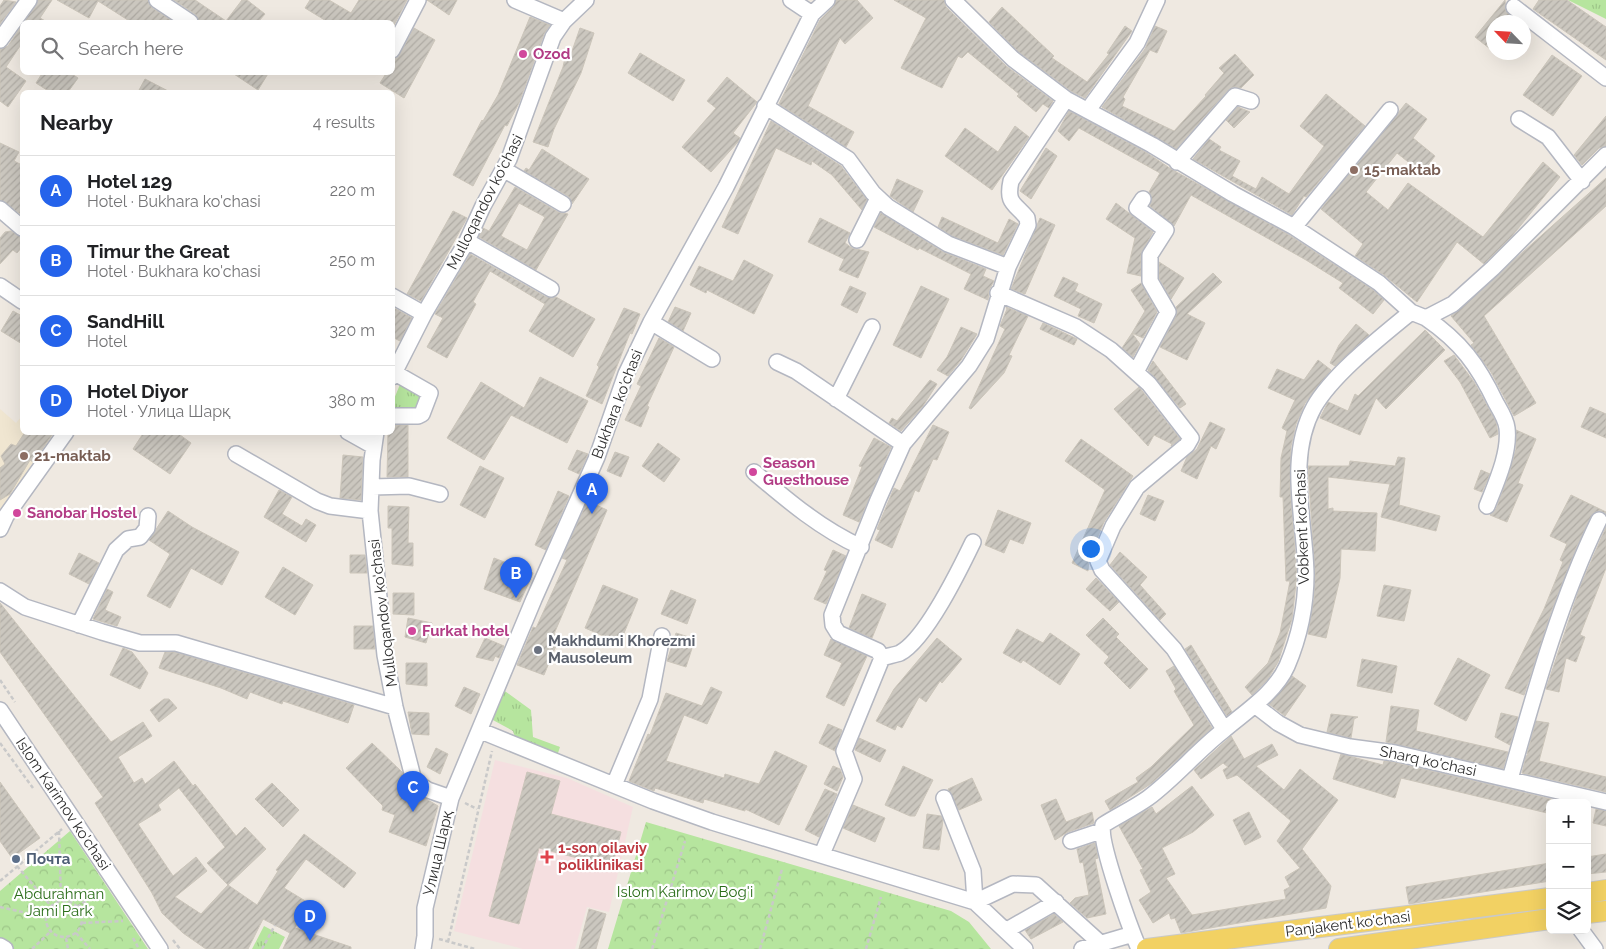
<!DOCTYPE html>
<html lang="en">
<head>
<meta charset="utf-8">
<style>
  :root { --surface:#fff; --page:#f6f6f6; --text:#202124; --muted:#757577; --line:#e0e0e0; --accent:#2563eb }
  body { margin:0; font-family:Raleway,sans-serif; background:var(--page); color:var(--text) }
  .controls { position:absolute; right:15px; bottom:15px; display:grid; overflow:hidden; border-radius:8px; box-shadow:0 5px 20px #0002 }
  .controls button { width:45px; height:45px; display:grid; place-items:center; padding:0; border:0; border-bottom:1px solid var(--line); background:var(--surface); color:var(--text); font:25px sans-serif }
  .compass { position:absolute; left:1486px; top:15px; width:45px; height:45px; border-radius:50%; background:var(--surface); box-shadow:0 5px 20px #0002; rotate:295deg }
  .you { position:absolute; left:1090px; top:548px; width:18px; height:18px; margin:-12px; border:4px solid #fff; border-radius:50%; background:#1a73e8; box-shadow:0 0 0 8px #1a73e833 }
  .badge { display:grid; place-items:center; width:32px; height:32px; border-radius:50%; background:var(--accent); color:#fff; font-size:16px; font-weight:700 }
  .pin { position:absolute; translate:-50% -41px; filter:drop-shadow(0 1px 2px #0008) }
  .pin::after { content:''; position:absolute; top:26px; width:18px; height:15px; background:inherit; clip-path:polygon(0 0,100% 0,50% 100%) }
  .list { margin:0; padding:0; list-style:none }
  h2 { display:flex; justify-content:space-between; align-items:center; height:65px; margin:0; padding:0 20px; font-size:21px }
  h2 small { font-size:16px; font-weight:400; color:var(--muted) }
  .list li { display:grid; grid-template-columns:32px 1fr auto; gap:15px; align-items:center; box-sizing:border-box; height:70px; padding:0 20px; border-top:1px solid var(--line) }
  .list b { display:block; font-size:19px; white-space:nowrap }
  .list p { margin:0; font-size:16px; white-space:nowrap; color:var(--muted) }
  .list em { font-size:16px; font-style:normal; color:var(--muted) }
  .icon { flex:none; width:28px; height:28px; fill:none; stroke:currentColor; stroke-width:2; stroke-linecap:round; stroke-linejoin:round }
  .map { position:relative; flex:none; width:1606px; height:949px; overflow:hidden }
  .search { position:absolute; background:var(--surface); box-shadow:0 5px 20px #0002; left:20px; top:20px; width:375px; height:55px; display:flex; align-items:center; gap:12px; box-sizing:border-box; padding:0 18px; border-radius:8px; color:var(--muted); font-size:19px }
  .panel { position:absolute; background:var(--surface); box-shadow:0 5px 20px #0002; left:20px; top:90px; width:375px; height:345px; border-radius:8px }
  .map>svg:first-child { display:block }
</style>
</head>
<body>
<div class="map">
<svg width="1606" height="949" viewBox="0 0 1606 949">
  <defs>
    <pattern id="forest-crowns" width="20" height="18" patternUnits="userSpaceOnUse" patternTransform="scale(1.25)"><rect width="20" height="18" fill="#b6e59e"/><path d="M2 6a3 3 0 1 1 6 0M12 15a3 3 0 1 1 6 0" fill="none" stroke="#9dc588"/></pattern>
    <pattern id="park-tufts" width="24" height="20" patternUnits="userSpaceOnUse" patternTransform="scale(1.25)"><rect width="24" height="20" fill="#b6e59e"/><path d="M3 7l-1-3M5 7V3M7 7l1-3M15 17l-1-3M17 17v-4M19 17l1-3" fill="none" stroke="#9dc588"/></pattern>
    <pattern id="building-hatch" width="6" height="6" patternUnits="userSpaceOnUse" patternTransform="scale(1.25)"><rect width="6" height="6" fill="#cbc7bf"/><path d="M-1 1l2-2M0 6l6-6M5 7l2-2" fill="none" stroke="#afaba4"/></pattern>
  </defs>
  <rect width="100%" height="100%" fill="#efe9e1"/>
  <path fill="#f0e6d1" d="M0 409 16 423 22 416V432L65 433 0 515Z"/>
  <path fill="#f5dfe0" d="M495 760 567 778 633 807 609 912 587 907 575 949H523L454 931Z"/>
  <path fill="url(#forest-crowns)" d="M646 822 951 911 969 922 991 949H608Z
    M70 831 148 949H13L0 940V891Z"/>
  <path fill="url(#park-tufts)" d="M1568 0H1606V19Z
    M401 382 424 393 415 412 395 411 394 399Z
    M502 689 531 710 533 737 560 747 557 756 516 740 513 731 491 719Z
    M264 926 285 937 279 949H252Z"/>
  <path fill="url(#building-hatch)" stroke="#cbc5ba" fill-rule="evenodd" d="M4 0 16 2 0 24V6Z
    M38 0H52L40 18 47 22H24Z
    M57 0H148L152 8 174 22H131L98 1 89 18Z
    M174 0H195L226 21 242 0H247L265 14 258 22H199L195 14Z
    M310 0H329L351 13 359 0H407L392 29V22H328L305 8Z
    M427 0H457L449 15Z
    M836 0H857L873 18 845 44 840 38 808 106 854 132 846 147 779 104 820 20 833 7Z
    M894 0H944L946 7 1006 66 1053 101 1049 108 1043 104 1036 112 1017 96 1019 94 968 52 962 58 958 56 942 88 901 68 926 18Z
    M1505 0 1506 11 1519 22H1494V52L1475 37Z
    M1539 0H1567L1606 27V60L1533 9Z
    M1002 7 1054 56 1052 58 1087 82 1109 54 1107 53 1125 26 1132 31 1085 98 1071 91 1019 52 989 22Z
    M530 17 550 25 544 34 519 103 507 126 505 125 473 186 453 175 482 120 483 121 498 95Z
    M22 25V43L6 67 26 81 8 107 0 101V49L8 46Z
    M1155 26 1167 31 1157 53 1150 50 1123 97 1125 99 1122 106 1174 131 1206 96 1205 95 1224 73 1219 68 1235 54 1254 75 1241 88 1233 87 1228 90 1176 149 1102 107 1145 49Z
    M414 28 435 40 404 98 380 83 387 72H392V59L400 54Z
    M580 28 594 33 581 73 554 129 548 147 533 142 563 67 566 53 571 54Z
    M640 53 685 80 673 101 628 73Z
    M1552 55 1582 76 1553 116 1523 95Z
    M43 72H69L78 78 68 92H50L36 83Z
    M231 72H269L258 90Z
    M727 77 757 102 733 133 740 138 738 142 711 172 682 147 716 108 707 101Z
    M145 79 170 92H138Z
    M1326 94 1365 126 1306 197 1304 196 1292 215 1193 159 1209 139 1221 147 1219 150 1240 161 1232 176 1256 189 1262 177 1289 194 1324 146 1300 126Z
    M1406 103 1427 119 1413 138 1435 156 1422 173 1397 153 1366 192 1388 210 1408 183 1483 237 1543 162 1560 177 1512 236 1484 264 1457 242 1417 302 1384 275 1355 256 1363 244 1321 209Z
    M1238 107 1250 112 1234 128 1226 120Z
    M1069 111 1147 153 1171 169 1289 235 1373 290 1384 300 1373 314 1339 288 1343 283 1306 260 1191 195 1174 226 1150 206 1152 199 1149 192 1160 173 1079 128 1069 141 1058 131Z
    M1606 116V146L1599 148 1582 165 1574 155Z
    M771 121 841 166 867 200 862 210 832 175 812 161 811 165 776 148 738 234 722 227Z
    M1015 126 1029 137 992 190 945 156 965 128 998 152Z
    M0 143 19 152 14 161 22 165V215L0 200Z
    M1046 148 1057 156 1031 199 1020 191Z
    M542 149 589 179 572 204 568 196 524 171 526 168 529 170Z
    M1606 178V206L1484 316 1536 403 1514 416 1491 372 1471 345 1474 343 1451 316Z
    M897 179 923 191 913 212 890 196Z
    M515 187 558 212 568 214 536 270 479 237 483 228 489 231ZM519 203 545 217 527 250 501 236Z
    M1116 203 1153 232 1141 254V276L1127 273 1135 238 1106 219Z
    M453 211 467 218 421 301 407 294Z
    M881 213 943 252 986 269 983 276 994 281 989 290 988 300 964 289 971 274 919 248 918 250 874 227Z
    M942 217 998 243 1009 219 1018 224 1003 255 952 236 938 227Z
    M820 218 850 233 845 243 852 248 869 252 858 278 839 270 844 259 808 242Z
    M1040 218 1055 225 1025 294 1011 289Z
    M11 231 22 237V247L17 253 13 250 0 264V238L5 232Z
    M470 254 546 297H556L595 319 573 357 529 331 545 304 490 271 473 302 476 304 447 358 427 347 443 318 435 314Z
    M744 260 773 275 754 314 707 290 706 293 690 285 699 266 733 281Z
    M1159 262 1184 278 1171 299 1159 278Z
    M1213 273 1222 282 1187 314 1205 323 1187 360 1160 347 1176 316V307Z
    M1063 277 1078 284 1075 291 1102 304 1094 323 1078 316 1081 309 1054 296Z
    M1141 283 1157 312 1143 338 1132 333 1145 311 1131 290Z
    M850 286 866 293 857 313 841 305Z
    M921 286 949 299 921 358 893 345Z
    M392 307 412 318 400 341 392 337Z
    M675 307 691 313 683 331 668 322Z
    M1006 307 1028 316 1009 355 1012 356 1004 373 971 409 969 408 1005 329 1000 326 1007 309Z
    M624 308 640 314 632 334 630 333 602 404 586 396 599 367 597 365Z
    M13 311 22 316V344L1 331Z
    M1043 323 1077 339 1074 345 1040 329Z
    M1356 324 1369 335 1335 366 1330 363 1339 345Z
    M961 327 977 334 961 360 948 376 937 370 947 357Z
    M1425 330 1445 350 1386 409 1376 398 1360 435 1320 418 1328 402 1348 411 1355 394 1358 396Z
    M1132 333 1140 344 1133 357 1122 348Z
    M659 338 674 347 647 406 649 407 641 427 625 420 641 386 637 384Z
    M1454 355 1474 382 1496 422 1498 434 1490 438 1460 382 1444 361Z
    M1318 360 1331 370 1305 403 1296 424 1291 446 1290 489 1297 574 1292 619 1278 662 1268 679 1252 695 1245 687 1268 663 1280 633 1290 581H1286L1283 497H1280L1281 458 1287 431 1282 428 1295 400 1268 388 1277 369 1304 380Z
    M1153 361 1186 404 1180 408 1148 370Z
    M540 377 588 401 567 443 511 415 484 460 447 438 481 382 524 408Z
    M930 380 937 384 923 406 901 431 889 423 892 418 897 421Z
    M1139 387 1180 439 1171 446 1172 444 1154 435 1148 446 1114 409Z
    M1590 407 1606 414V438L1581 427Z
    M1210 422 1225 429 1216 449 1211 446 1197 479 1181 471 1187 457 1197 449Z
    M392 425H408V477H387L388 432H392Z
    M933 425 949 432 937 460 933 459 919 492 915 490 892 548 875 540 880 530 877 529 894 488 900 491Z
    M1516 430 1536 439 1518 483 1523 485 1507 522 1490 515 1496 509 1510 471 1516 449Z
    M25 432H54L33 462 30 460 10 494 0 500V468L5 464 1 456 11 444 16 446Z
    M144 432H176L191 443 170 474 133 449Z
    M874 438 891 447 859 522 843 515 862 467 859 466Z
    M1081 439 1133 476 1104 522 1089 558 1088 571 1072 563 1105 490 1065 461Z
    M658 443 680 459 664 482 642 466Z
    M577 450 588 454 579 474 568 469Z
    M615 452 629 457 621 477 607 471Z
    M343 455 363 457 361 500 340 498Z
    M1398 457 1405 458 1399 505 1440 516 1436 531 1381 517 1390 484 1328 477V509L1333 508V511L1377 513 1375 551 1341 549 1340 578 1326 638 1308 634 1314 599 1315 574 1308 466H1349L1350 461 1395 466Z
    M480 466 504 478 485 518 460 505Z
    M1481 470 1490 474 1482 492 1474 489Z
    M279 490 292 497 282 514 302 526 306 519 316 525 306 542 264 517Z
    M558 491 569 496 546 550 535 545Z
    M1148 495 1164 501 1155 521 1140 514Z
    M1571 495 1606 512V514L1599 511 1593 513 1576 548 1551 612 1524 695 1505 688 1544 609 1563 562 1560 560 1567 544 1550 536Z
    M592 503 607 510 554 634 560 636 544 675 517 665 533 627 536 628 567 560 562 558 586 504 591 506Z
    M388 506 409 507 408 543H413V566L392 564V528H388Z
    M998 510 1031 523 1023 544 1010 539 1004 553 985 545Z
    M168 511 192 527 239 552 222 585 191 568 170 608 147 596 170 554 149 540Z
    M1606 527V568L1580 635 1585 637 1576 662 1566 658 1559 692 1546 689 1580 587Z
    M833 550 846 556 826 604 814 599 827 571 824 570Z
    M1120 552 1147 577 1140 585 1166 614 1160 620 1110 565Z
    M79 553 99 563 89 584 69 574Z
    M350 555H365L367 573H350Z
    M494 558 533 573 520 602 484 589Z
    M283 567 313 585 295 615 265 597Z
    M1096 578 1119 602 1110 611 1086 589Z
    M603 585 638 599 620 643 585 628Z
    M1384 585 1411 590 1404 621 1377 616Z
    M107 589 113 592 105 610 121 617 117 626 93 619Z
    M671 590 696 600 687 624 661 614Z
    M393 593H414V615L393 614Z
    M862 594 886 604 872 638 849 628Z
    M0 603 111 742 143 722 152 736 118 757 134 783 142 778 145 784 174 761 193 786 195 784 236 836 245 827 266 849 228 885 257 905 278 871 276 870 304 834 356 873 344 888 306 859 284 888 307 902 295 928 351 947V949H283L290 933 263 919 248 949H206L183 933 162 913 152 893 95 803 103 797 0 652ZM179 788 225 847 207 863 228 885 201 914 175 897 207 871 196 857 173 876 138 824 161 810 158 805Z
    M408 618 432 623 426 643 405 637Z
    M1103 618 1119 634 1116 637 1148 669 1130 689 1104 663 1109 657 1086 635Z
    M354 626H373L375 649H354Z
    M1017 629 1043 643 1050 633 1080 654 1060 685 1023 660 1021 663 1003 653Z
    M676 633 695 639 686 667 667 661Z
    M485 638 504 646 499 658 495 656 493 661 476 657Z
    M937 638 962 659 942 683 940 681 926 702 919 697 902 728 897 725 895 730 876 721 894 689Z
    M831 639 867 656 844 706 826 697 842 663 824 655Z
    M1191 645 1232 712 1227 716 1185 649Z
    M123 648 132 652 148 673 140 689 110 675Z
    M165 652H175L354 705 348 723 283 701 282 704 250 692 247 699 221 688 159 668Z
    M1458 658 1490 675 1466 721 1434 704Z
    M1362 659 1397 666 1392 693 1357 686Z
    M406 663H427V686L406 684Z
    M1174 666 1212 728 1152 783 1110 810 1105 801 1138 782 1136 778 1151 767 1194 725 1174 691 1176 689 1166 671Z
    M1292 676 1306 686 1285 716 1269 704Z
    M464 687 480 694 471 714 455 706Z
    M711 687 722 692 707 724 684 715 666 761 724 778 725 774 759 784 775 751 807 766 779 825 745 809V811L704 799 703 803 655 788 654 791 629 781 648 734 650 735 666 693 702 706Z
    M164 699H169L177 708 159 722 150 710Z
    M1391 706 1419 710 1416 731 1508 752 1503 769 1386 742Z
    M408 712 429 713V735L412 734Z
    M1501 713 1518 717 1510 745 1495 737Z
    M1331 714 1358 717 1354 719 1351 738 1327 732Z
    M1536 721 1549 723 1539 761 1606 777V792L1522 773 1526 756 1529 755 1527 754Z
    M828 724 842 730 835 751 819 743Z
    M1231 736 1244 759 1272 744 1278 755 1256 766 1284 790 1300 769 1338 800 1302 849 1331 886 1326 908 1181 933 1175 918 1171 919 1169 913 1153 923 1139 900 1151 892 1140 870 1143 869 1119 826 1152 807 1156 814 1192 786 1214 815 1193 832 1162 848 1175 874 1166 878 1192 915 1286 899 1284 890 1290 887 1285 877 1300 868 1277 841 1291 821 1237 775 1227 779 1223 770 1228 767 1223 763 1201 779 1194 770Z
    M859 738 886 750 880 762 855 750Z
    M372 743 402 772 408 788 438 806 426 846 389 832 395 815 382 810 383 806 346 768Z
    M436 748 448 754 440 774 427 767Z
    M1341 754 1383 765 1384 761 1393 762 1568 803H1549L1547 813 1401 778 1395 798 1333 779Z
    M833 766 840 769 843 777 837 791 824 784Z
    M903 766 933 780 915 816H910L885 805Z
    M527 772 560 781 551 814 621 832 612 867 539 848 519 924 489 916Z
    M972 778 982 800 959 810 948 789Z
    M0 782 40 838 12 858 0 841Z
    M272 783 299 810 283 827 255 799Z
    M825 789 837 794 819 837 805 830Z
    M1056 799 1066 822 1092 812 1094 823 1068 832 1055 840 1041 805Z
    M853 805 885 818 875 842 843 828Z
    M1596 809 1606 811V826L1593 823Z
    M1249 812 1261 837 1245 845 1233 820Z
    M927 814 941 816 943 820 939 850 923 848Z
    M1095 843 1098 858 1095 859 1106 914 1087 918 1070 903 1075 898 1089 895 1083 862 1080 863 1077 849Z
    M1606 854V872L1587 874V857Z
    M1550 863V881L1409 904 1406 887Z
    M589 909 606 914 596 949H579Z
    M1054 914 1063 922 1031 939 1025 930Z"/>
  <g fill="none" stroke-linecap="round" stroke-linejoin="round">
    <defs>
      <path id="minor" d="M157 0 190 22
        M515 0 564 21
        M791 0 812 14
        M953 0 1013 59 1066 99 1152 145 1233 194 1294 227 1379 283 1411 312
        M1514 7 1606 78
        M0 40 29 0
        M392 50 418 0
        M765 106 848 159 873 193 888 207 948 244 1008 267
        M1088 110 1137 43 1157 0
        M1519 119 1548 137 1582 181
        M1177 162 1235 96 1251 101
        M503 169 563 204
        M0 209 22 228
        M1294 227 1390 110
        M857 240 878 198
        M467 241 551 289
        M0 286 22 301
        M998 293 1076 327 1111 350 1149 384 1191 438 1187 445 1137 487 1113 526 1098 561 1102 570 1174 649 1224 729
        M392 296 424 314
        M1426 318C1461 342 1478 365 1496 403 1500 410 1506 419 1507 428 1510 453 1496 483 1487 506
        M651 322 712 359
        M777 362 796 371 903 444
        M1136 372 1168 312 1150 281V255L1166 230 1137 208 1143 199
        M392 377 424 314 467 241 483 206 509 159 553 37 564 21 586 0
        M836 399 872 327
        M392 416H418L422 414 430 393 395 373
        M348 432 373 446
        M376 432 372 460 370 511 385 655 395 707 414 781 428 790 451 798
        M236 454 317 501 330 506 370 511
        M754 472C787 500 821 529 861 547
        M372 487 409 486 440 494
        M0 529 6 516 66 432
        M0 591 25 607 102 632 140 643H176L395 707
        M79 625 116 550 128 539 140 537 147 528 148 516
        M882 658C887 656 895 655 900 653 926 639 960 569 973 542
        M1256 706 1278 723 1300 735 1350 747 1395 753 1606 802
        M0 710 160 949
        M481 731 653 801 712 822 975 902 1025 949
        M1510 779C1535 691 1559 603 1599 520
        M614 785 650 699 662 636
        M944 798 973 871 975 902 1013 884 1036 885 1099 942
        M1071 841 1101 831
        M822 854 854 779 844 751 882 658 878 651 838 633 833 625 832 615 878 500 903 444 969 366 986 339 1008 267 1028 225 1027 218C1015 203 1006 204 1011 181L1066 99
        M1007 930 1056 902
        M1581 930 1595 949
        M0 946 5 949
        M423 949 425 936V908L451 798 534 599 597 457 626 374 651 322 726 187 812 14 827 0
        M1082 949 1133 934
        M1139 949C1131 930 1098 841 1103 825 1117 816 1134 808 1148 798 1175 778 1197 751 1224 730 1245 712 1275 693 1287 666 1299 638 1306 605 1306 574 1305 519 1286 458 1314 407 1333 374 1382 336 1411 312L1426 318 1453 304 1493 268 1606 155"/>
      <path id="major" d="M1587 893 1606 890
        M1587 913 1606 911
        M1147 949 1550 898
        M1339 949 1550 919"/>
    </defs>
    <use href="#minor" stroke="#b4b7c1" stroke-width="18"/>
    <use href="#major" stroke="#c9c9c9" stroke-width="22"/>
    <path stroke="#c9c9c9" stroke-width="2.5" stroke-dasharray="4 2.5" stroke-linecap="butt" d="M0 680 15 702
      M0 743 33 788
      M465 803 477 809
      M59 831 61 901
      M17 866 51 906
      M0 881 62 829
      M46 919a18 18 0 1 1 36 0a18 18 0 1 1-36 0Z
      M0 907 45 917
      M77 907 103 889
      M82 923 123 921
      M76 933 90 949
      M66 938 68 949
      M133 938 139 949
      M439 939 475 949
      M173 940 180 949
      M448 942 492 751
      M32 949 50 932
      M262 949 275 925
      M652 949 685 841
      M760 949 782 869
      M866 949 881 897"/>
    <use href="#minor" stroke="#fff" stroke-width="15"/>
    <use href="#major" stroke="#f2d163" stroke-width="20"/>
  </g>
  <g fill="#d1479c" stroke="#fff" stroke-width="2">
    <circle cx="523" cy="54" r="5"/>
    <circle cx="753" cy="472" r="5"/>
    <circle cx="17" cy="513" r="5"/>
    <circle cx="412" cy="631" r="5"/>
  </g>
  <g fill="#8d6e63" stroke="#fff" stroke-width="2">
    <circle cx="1354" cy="170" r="5"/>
    <circle cx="24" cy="456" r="5"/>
  </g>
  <circle fill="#6b7280" stroke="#fff" stroke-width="2" cx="538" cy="650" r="5"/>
  <path fill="#e0444e" stroke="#fff" stroke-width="2" d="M544.5 849.5h5v5h5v5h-5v5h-5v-5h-5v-5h5z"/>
  <circle fill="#5c6f8a" stroke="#fff" stroke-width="2" cx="16" cy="859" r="5"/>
  <g text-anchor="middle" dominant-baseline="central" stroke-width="4.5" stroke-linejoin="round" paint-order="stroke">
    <g font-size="15" font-weight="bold" fill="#b23c85" stroke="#fff" text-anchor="start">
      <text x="533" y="54">Ozod</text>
      <text x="763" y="463">Season<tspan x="763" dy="17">Guesthouse</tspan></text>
      <text x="27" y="513">Sanobar Hostel</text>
      <text x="422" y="631">Furkat hotel</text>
    </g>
    <g font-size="15" font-weight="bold" fill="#785e54" stroke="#fff" text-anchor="start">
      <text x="1364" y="170">15-maktab</text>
      <text x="34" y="456">21-maktab</text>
    </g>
    <g font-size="15" fill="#2e2e2e" stroke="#fff">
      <text transform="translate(485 202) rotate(-63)">Mulloqandov ko'chasi</text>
      <text transform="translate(617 404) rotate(-69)">Bukhara ko'chasi</text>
      <text transform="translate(1302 527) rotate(-92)">Vobkent ko'chasi</text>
      <text transform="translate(383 613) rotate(-97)">Mulloqandov ko'chasi</text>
      <text transform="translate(1428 761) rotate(12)">Sharq ko'chasi</text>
      <text transform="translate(63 804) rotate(56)">Islom Karimov ko'chasi</text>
      <text transform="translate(438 853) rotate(-77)">Улица Шарқ</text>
      <text transform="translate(1348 924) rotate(-7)">Panjakent ko'chasi</text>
    </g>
    <g font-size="15" font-weight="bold" fill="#5b616d" stroke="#fff" text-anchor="start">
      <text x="548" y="641">Makhdumi Khorezmi<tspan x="548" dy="17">Mausoleum</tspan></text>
    </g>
    <g font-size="15" font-weight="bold" fill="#be3a42" stroke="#fff" text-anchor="start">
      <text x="558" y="848">1-son oilaviy<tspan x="558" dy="17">poliklinikasi</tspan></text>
    </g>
    <g font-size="15" font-weight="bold" fill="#4e5e75" stroke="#fff" text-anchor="start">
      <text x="26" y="859">Почта</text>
    </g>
    <g font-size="15" fill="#2c6e1b" stroke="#fff">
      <text x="685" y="892">Islom Karimov Bog'i</text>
      <text x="59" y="894">Abdurahman<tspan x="59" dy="17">Jami Park</tspan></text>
    </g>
  </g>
</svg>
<div class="controls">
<button>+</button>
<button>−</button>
<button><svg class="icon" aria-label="layers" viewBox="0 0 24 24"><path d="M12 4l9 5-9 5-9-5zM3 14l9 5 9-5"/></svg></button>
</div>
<svg class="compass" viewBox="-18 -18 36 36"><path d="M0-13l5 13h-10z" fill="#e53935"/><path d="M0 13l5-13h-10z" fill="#757577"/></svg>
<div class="you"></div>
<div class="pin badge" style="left:592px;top:514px">A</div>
<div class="pin badge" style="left:516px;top:598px">B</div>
<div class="pin badge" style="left:413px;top:812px">C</div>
<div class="pin badge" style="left:310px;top:941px">D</div>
<div class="search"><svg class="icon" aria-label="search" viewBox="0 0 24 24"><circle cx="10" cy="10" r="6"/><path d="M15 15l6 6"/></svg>Search here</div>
<section class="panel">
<h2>Nearby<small>4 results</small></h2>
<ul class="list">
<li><span class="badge">A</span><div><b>Hotel 129</b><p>Hotel · Bukhara ko'chasi</p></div><em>220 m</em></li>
<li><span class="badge">B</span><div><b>Timur the Great</b><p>Hotel · Bukhara ko'chasi</p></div><em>250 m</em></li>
<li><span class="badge">C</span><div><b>SandHill</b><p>Hotel</p></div><em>320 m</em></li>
<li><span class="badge">D</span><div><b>Hotel Diyor</b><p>Hotel · Улица Шарқ</p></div><em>380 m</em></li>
</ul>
</section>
</div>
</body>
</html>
